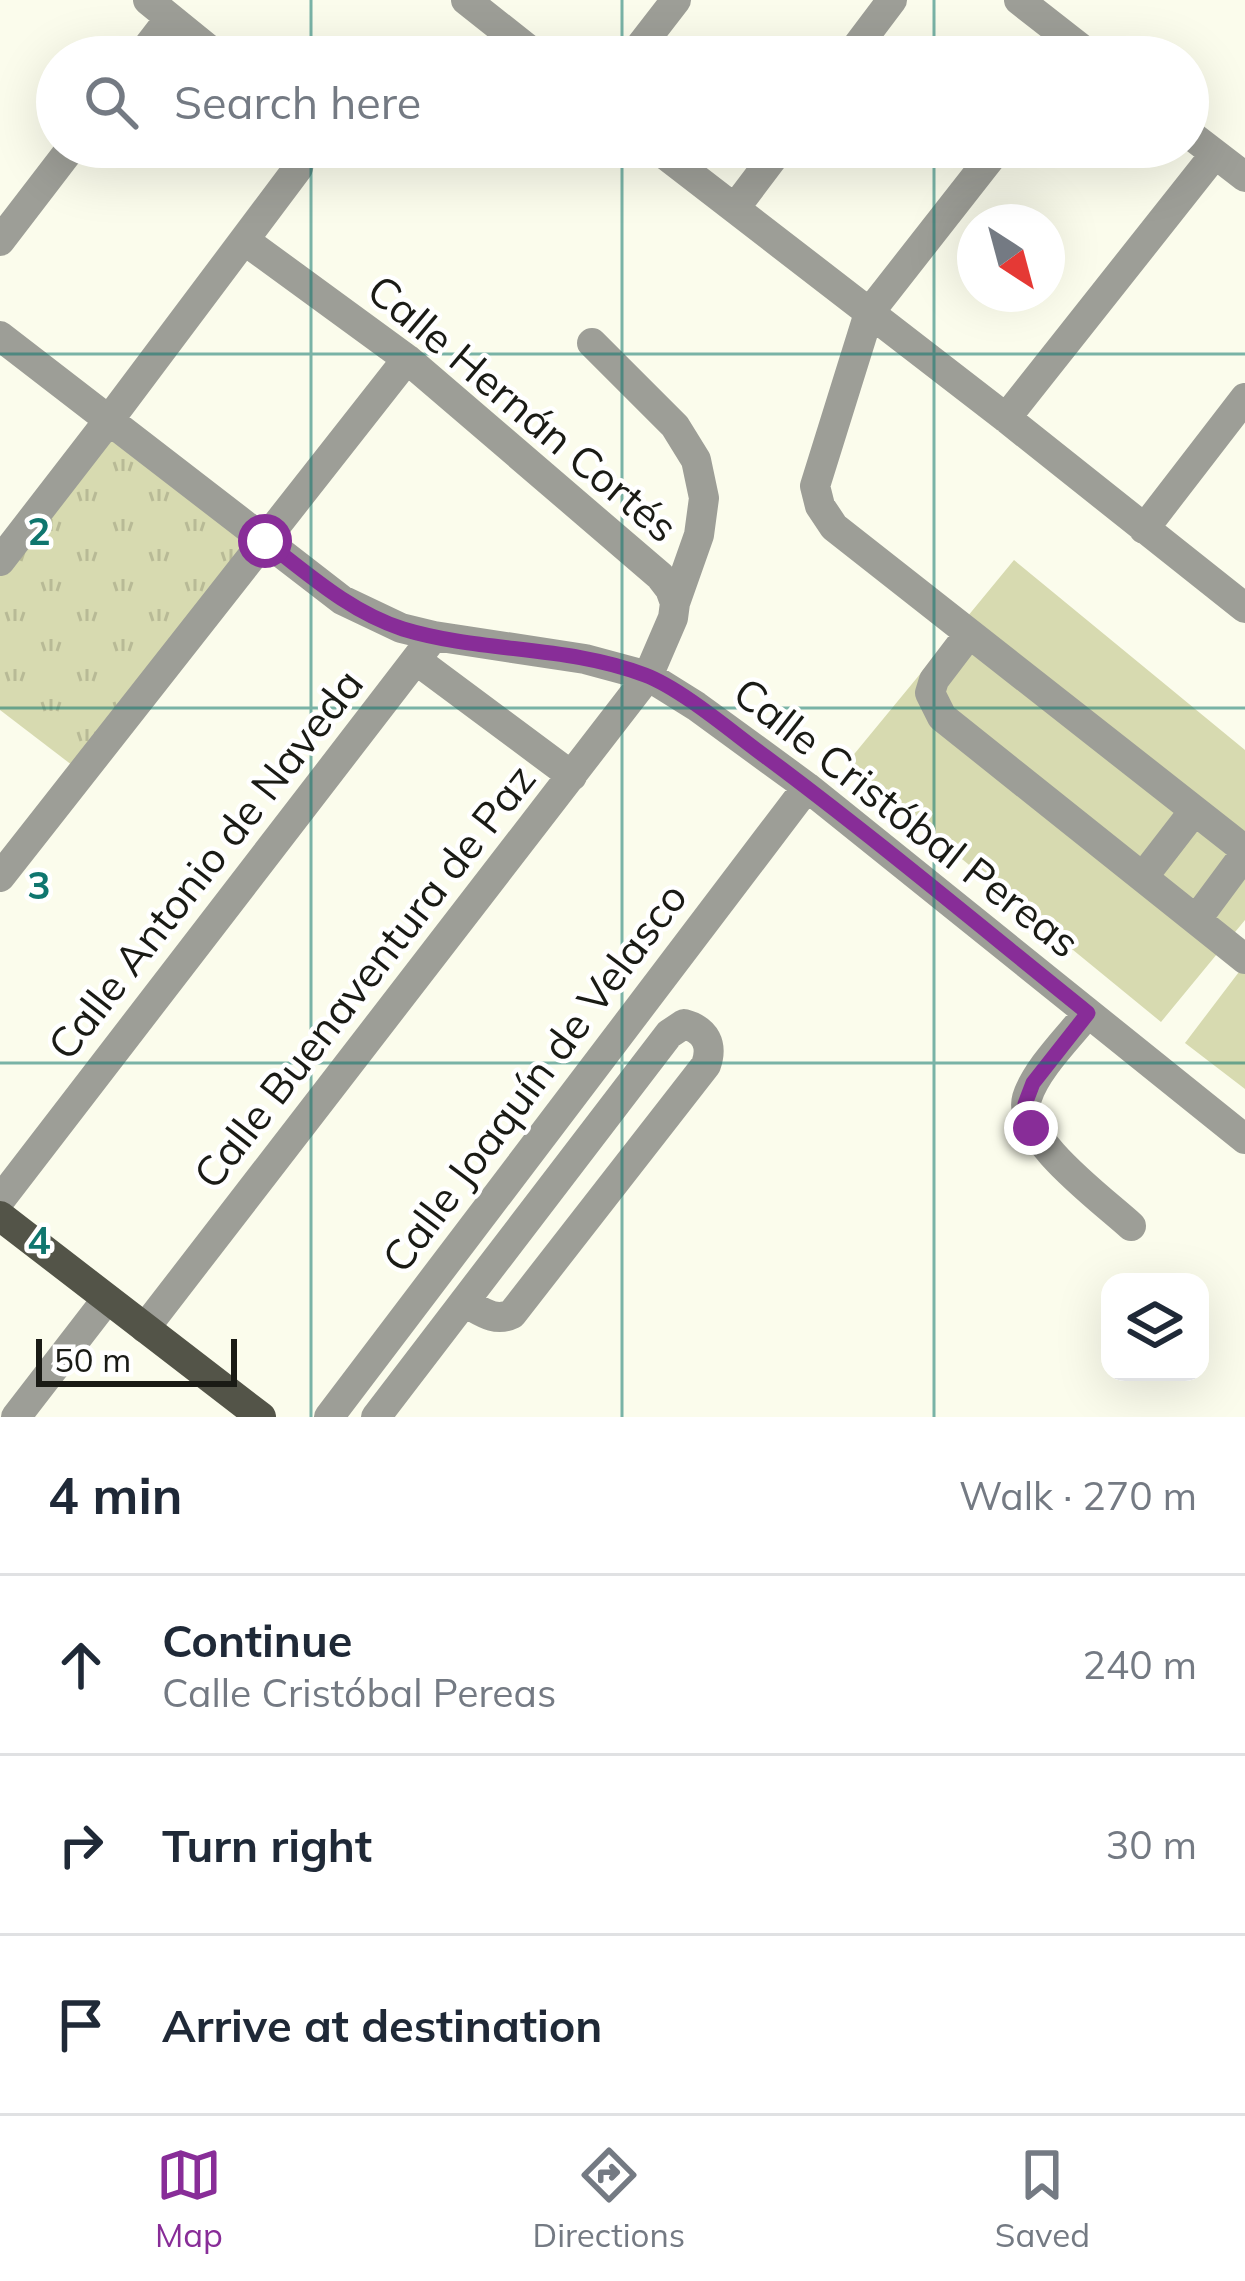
<!DOCTYPE html>
<html lang="en">
<head>
<meta charset="utf-8">
<style>
  :root { --surface:#fff; --page:#f6f6f7; --text:#1f2937; --muted:#747a83; --line:#e0e1e3; --accent:#882d98 }
  body { margin:0; font-family:Mulish,sans-serif; background:var(--page); color:var(--text) }
  .controls { position:absolute; right:36px; bottom:36px; display:grid; overflow:hidden; border-radius:24px; box-shadow:0 12px 48px #0002 }
  .controls button { width:108px; height:108px; display:grid; place-items:center; padding:0; border:0; border-bottom:3px solid var(--line); background:var(--surface); color:var(--text); font:60px sans-serif }
  .compass { position:absolute; left:957px; top:204px; width:108px; height:108px; border-radius:50%; background:var(--surface); box-shadow:0 12px 48px #0002; rotate:144deg }
  .scale { position:absolute; left:36px; bottom:30px; width:201px; box-sizing:border-box; padding-left:12px; border:6px solid #1a1b15; border-top:0; font-size:33px; line-height:42px; white-space:nowrap; color:#1a1b15; -webkit-text-stroke:9px #fff; paint-order:stroke }
  .stop { position:absolute; width:36px; height:36px; margin:-27px; border:9px solid #882d98; border-radius:50%; background:#fff }
  .stop.end { background:#882d98; border-color:#fff; box-shadow:0 3px 12px #0008 }
  .list { margin:0; padding:0; list-style:none }
  h2 { display:flex; justify-content:space-between; align-items:center; height:156px; margin:0; padding:0 48px; font-size:51px }
  h2 small { font-size:39px; font-weight:400; color:var(--muted) }
  .list li { display:grid; grid-template-columns:78px 1fr auto; gap:36px; align-items:center; box-sizing:border-box; height:180px; padding:0 48px; border-top:3px solid var(--line) }
  .list b { display:block; font-size:45px; white-space:nowrap }
  .list p { margin:0; font-size:39px; white-space:nowrap; color:var(--muted) }
  .list em { font-size:39px; font-style:normal; color:var(--muted) }
  .icon { flex:none; width:66px; height:66px; fill:none; stroke:currentColor; stroke-width:2; stroke-linecap:round; stroke-linejoin:round }
  .map { position:relative; flex:none; width:1245px; height:1417px; overflow:hidden }
  .search { position:absolute; background:var(--surface); box-shadow:0 12px 48px #0002; left:36px; right:36px; top:36px; height:132px; display:flex; align-items:center; gap:30px; box-sizing:border-box; padding:0 42px; border-radius:66px; color:var(--muted); font-size:45px }
  .sheet { height:696px; background:var(--surface) }
  nav { display:flex; justify-content:space-around; align-items:center; box-sizing:border-box; height:168px; border-top:3px solid var(--line); background:var(--surface); font-size:33px; color:var(--muted) }
  nav a { display:grid; justify-items:center; gap:6px }
  nav .on { color:var(--accent) }
  .map>svg:first-child { display:block }
</style>
</head>
<body>
<div class="map">
<svg width="1245" height="1417" viewBox="0 0 1245 1417">
  <defs>
    <pattern id="grass-tufts" width="24" height="20" patternUnits="userSpaceOnUse" patternTransform="scale(3)"><rect width="24" height="20" fill="#d7dab0"/><path d="M3 7l-1-3M5 7V3M7 7l1-3M15 17l-1-3M17 17v-4M19 17l1-3" fill="none" stroke="#b8ba96"/></pattern>
  </defs>
  <rect width="100%" height="100%" fill="#fbfcec"/>
  <path fill="url(#grass-tufts)" d="M104 429 256 552 81 772 0 710V562Z"/>
  <path fill="#d7dab0" d="M1014 560 1245 750V920L1161 1022 846 764Z
    M1245 964V1089L1185 1043Z"/>
  <g fill="none" stroke-linecap="round" stroke-linejoin="round">
    <path stroke="#9d9e97" stroke-width="30" d="M148 0 218 57
      M466 0 538 57
      M1019 0 1092 57
      M140 57 170 18
      M632 57 676 0
      M849 57 892 0
      M1188 133 1245 177
      M655 147 1006 418 1245 608
      M999 147 869 313 815 486 820 506 834 527 1245 850
      M735 208 781 147
      M244 240 407 359 660 576 670 589 675 603
      M0 241 72 147
      M0 336 342 600 401 628 434 636 585 659 648 676 696 706 807 787 1245 1139
      M1006 418 1215 154
      M1144 529 1245 398
      M0 561 109 420 298 168 302 147
      M969 634 934 680 930 693 942 717 1245 959
      M416 660 572 776
      M0 877 407 359
      M1143 877 1194 811
      M1196 920 1245 854
      M1088 1013C1069 1037 1036 1069 1027 1098 1016 1137 1104 1201 1131 1226
      M0 1200 434 636
      M145 1328 648 676 673 618 675 603 699 535 704 498 696 460 675 426 592 343
      M16 1417 107 1299
      M329 1417 807 787
      M376 1417 669 1034 684 1024C706 1030 713 1045 706 1065L512 1314C494 1323 480 1310 464 1302"/>
    <path stroke="#535448" stroke-width="30" d="M0 1216 261 1417"/>
  </g>
  <g fill="none" stroke-linecap="round" stroke-linejoin="round">
    <path stroke="#882d98" stroke-width="15" d="M265 541C308 574 350 612 403 629 482 653 567 645 645 675 682 689 733 733 766 757 876 839 981 927 1088 1013L1033 1083 1025 1104 1031 1128"/>
  </g>
  <path fill="none" stroke="#0f766e" stroke-width="3" stroke-opacity="0.55" d="M311 0V57M622 0V57M934 0V57M311 147V1417M622 147V1417M934 147V1417M0 354H1245M0 708H1245M0 1063H1245"/>
  <g text-anchor="middle" dominant-baseline="central" stroke-width="9" stroke-linejoin="round" paint-order="stroke">
    <g font-size="42" fill="#1a1b15" stroke="#fff">
      <text transform="translate(523 408) rotate(40)">Calle Hernán Cortés</text>
      <text transform="translate(907 817) rotate(38)">Calle Cristóbal Pereas</text>
      <text transform="translate(205 864) rotate(-52)">Calle Antonio de Naveda</text>
      <text transform="translate(364 976) rotate(-52)">Calle Buenaventura de Paz</text>
      <text transform="translate(534 1077) rotate(-53)">Calle Joaquín de Velasco</text>
    </g>
  </g>
  <g font-size="39" text-anchor="middle" font-weight="bold" fill="#0f766e" stroke="#fff" stroke-width="9" stroke-linejoin="round" paint-order="stroke">
    <text x="39" y="545">2</text>
    <text x="39" y="899">3</text>
    <text x="39" y="1254">4</text>
  </g>
</svg>
<div class="controls">
<button><svg class="icon" aria-label="layers" viewBox="0 0 24 24"><path d="M12 4l9 5-9 5-9-5zM3 14l9 5 9-5"/></svg></button>
</div>
<svg class="compass" viewBox="-18 -18 36 36"><path d="M0-13l5 13h-10z" fill="#e53935"/><path d="M0 13l5-13h-10z" fill="#747a83"/></svg>
<div class="scale">50 m</div>
<div class="stop" style="left:265px;top:541px"></div>
<div class="stop end" style="left:1031px;top:1128px"></div>
<div class="search"><svg class="icon" aria-label="search" viewBox="0 0 24 24"><circle cx="10" cy="10" r="6"/><path d="M15 15l6 6"/></svg>Search here</div>
</div>
<section class="sheet">
<h2>4 min<small>Walk · 270 m</small></h2>
<ul class="list">
<li><svg class="icon" aria-label="ahead" viewBox="0 0 24 24"><path d="M12 20V5M6 11l6-6 6 6"/></svg><div><b>Continue</b><p>Calle Cristóbal Pereas</p></div><em>240 m</em></li>
<li><svg class="icon" aria-label="right" viewBox="0 0 24 24"><path d="M7 20v-9h11M14 6l5 5-5 5"/></svg><div><b>Turn right</b></div><em>30 m</em></li>
<li><svg class="icon" aria-label="arrive" viewBox="0 0 24 24"><path d="M6 21V4h12l-3 4 3 4H6"/></svg><div><b>Arrive at destination</b></div></li>
</ul>
</section>
<nav>
<a class="on"><svg class="icon" aria-label="map" viewBox="0 0 24 24"><path d="M3 6l6-2 6 2 6-2v14l-6 2-6-2-6 2zM9 4v14M15 6v14"/></svg>Map</a>
<a><svg class="icon" aria-label="directions" viewBox="0 0 24 24"><path d="M12 3l9 9-9 9-9-9zM9 14v-3h6M13 9l2 2-2 2"/></svg>Directions</a>
<a><svg class="icon" aria-label="saved" viewBox="0 0 24 24"><path d="M7 4h10v16l-5-4-5 4z"/></svg>Saved</a>
</nav>
</body>
</html>
